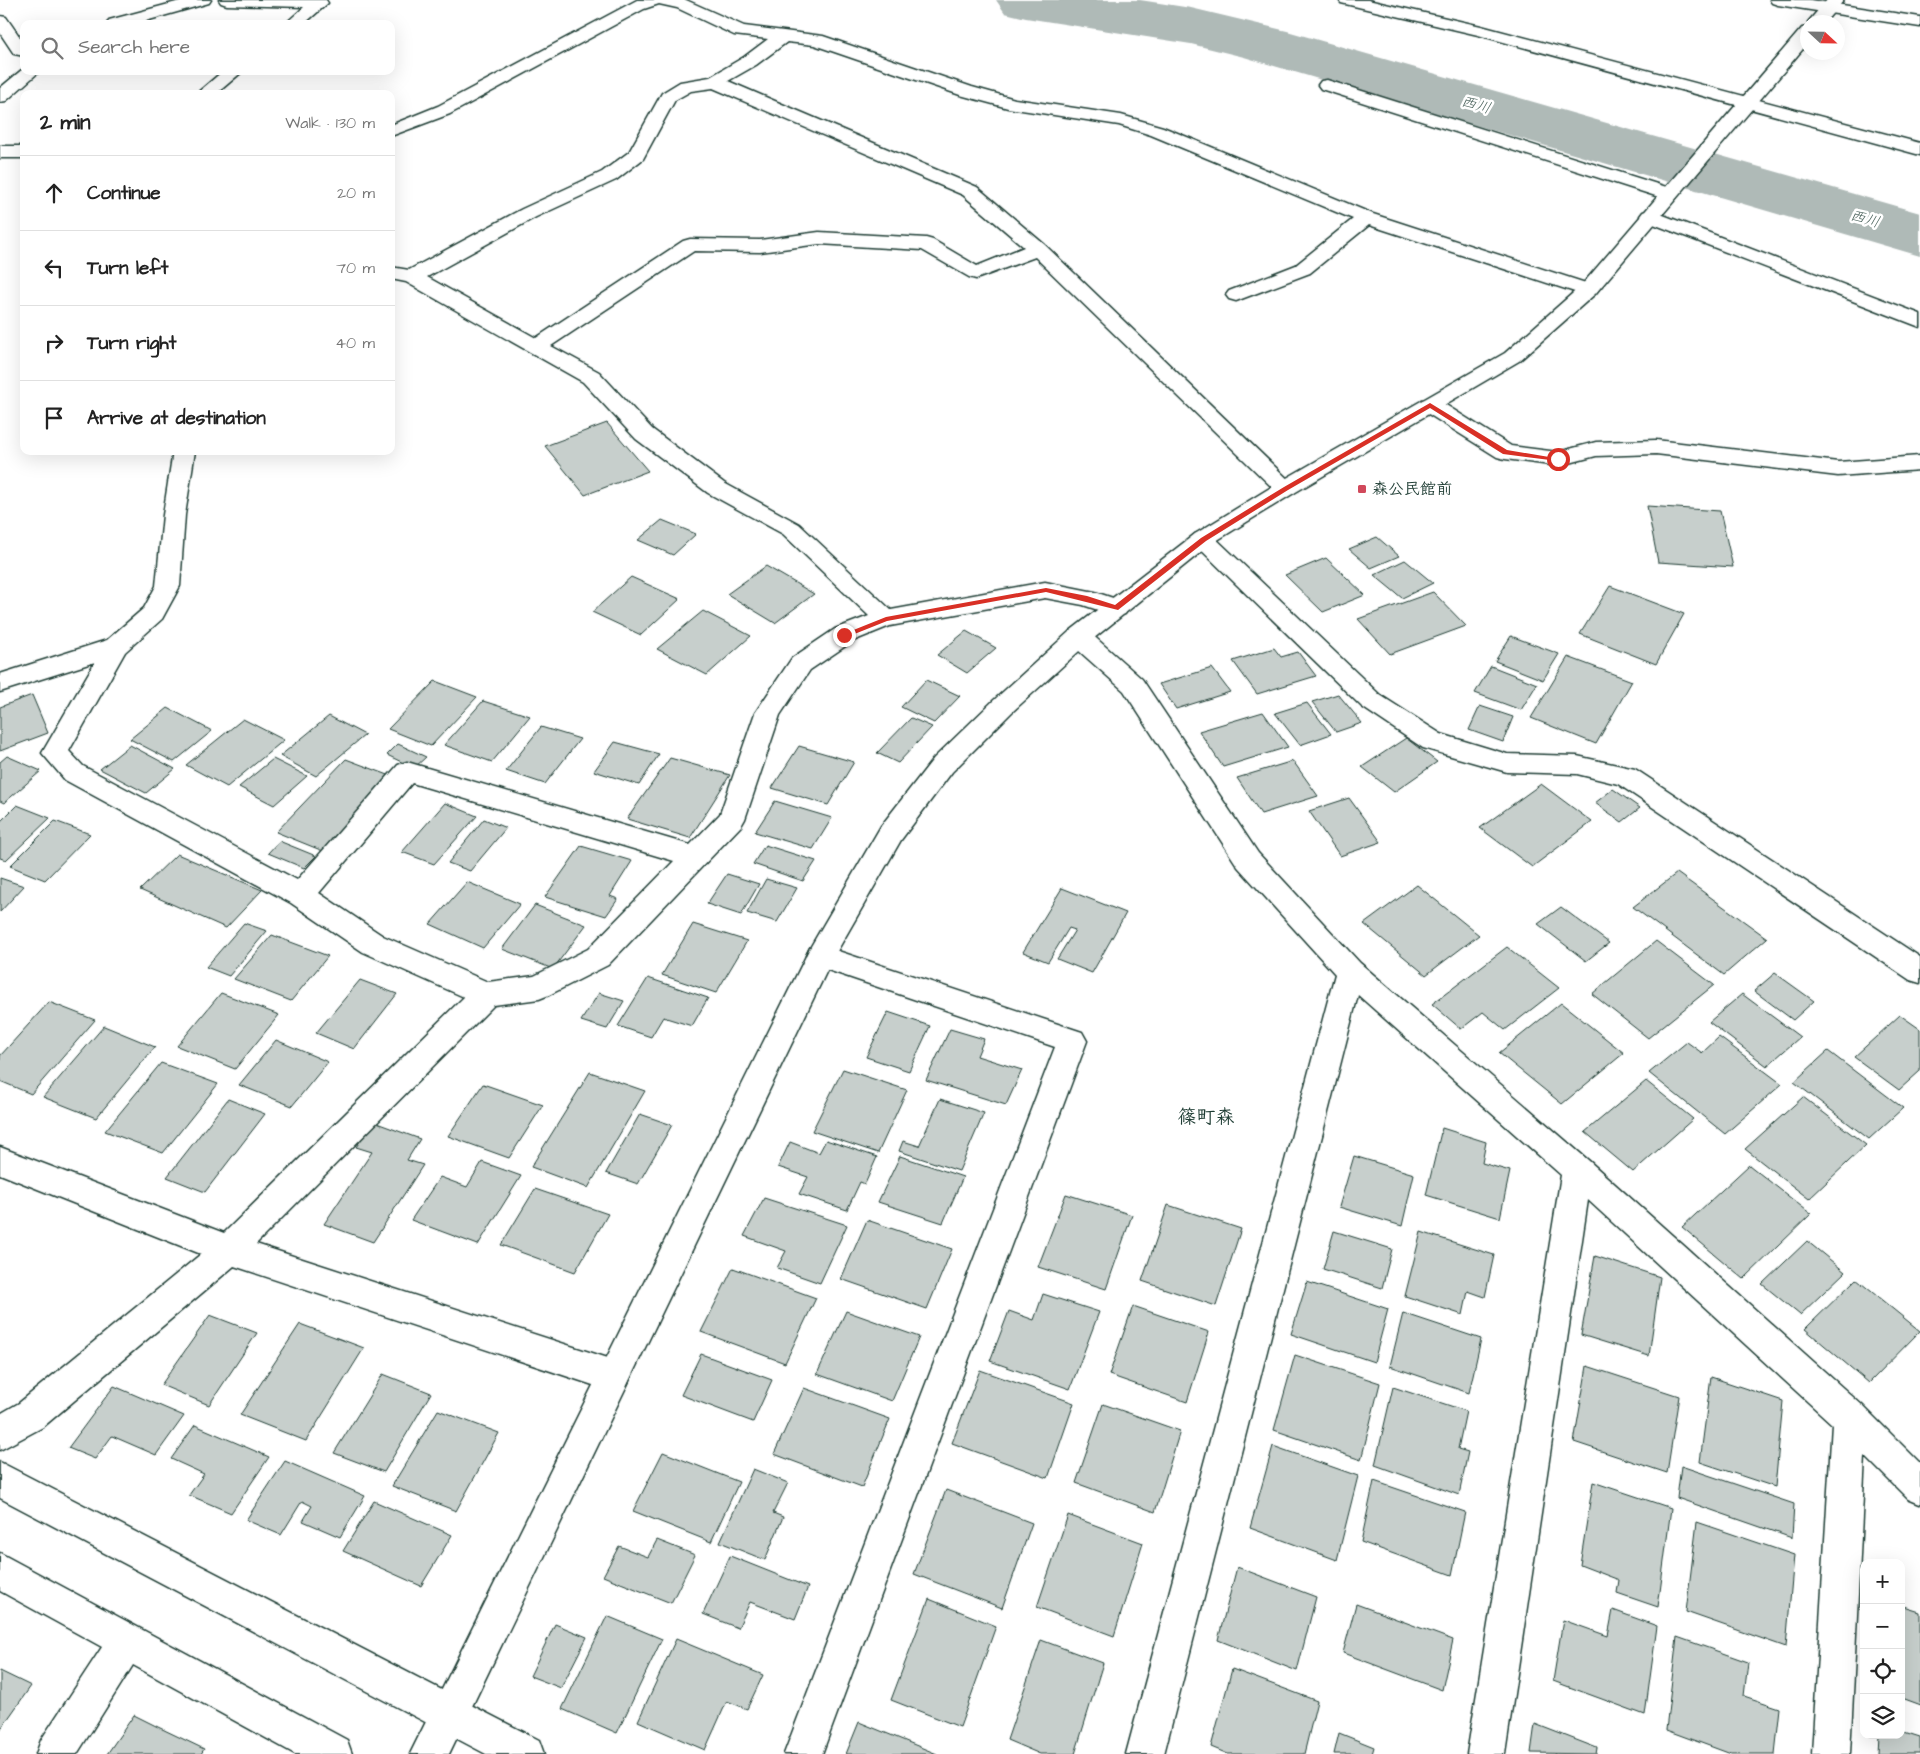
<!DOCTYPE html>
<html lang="en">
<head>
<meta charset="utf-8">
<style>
  :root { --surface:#fff; --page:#f6f6f6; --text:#222; --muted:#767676; --line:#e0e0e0 }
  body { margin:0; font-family:"Architects Daughter","Klee One",sans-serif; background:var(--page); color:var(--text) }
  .controls { position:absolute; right:15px; bottom:15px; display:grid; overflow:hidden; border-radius:10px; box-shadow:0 5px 20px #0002 }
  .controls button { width:45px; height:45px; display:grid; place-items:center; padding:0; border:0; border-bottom:1px solid var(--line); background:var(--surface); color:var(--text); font:25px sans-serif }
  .compass { position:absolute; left:1800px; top:15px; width:45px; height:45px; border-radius:50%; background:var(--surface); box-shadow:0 5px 20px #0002; rotate:112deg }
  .stop { position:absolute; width:15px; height:15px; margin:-11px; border:4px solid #d93025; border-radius:50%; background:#fff }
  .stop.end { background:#d93025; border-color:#fff; box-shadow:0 1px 5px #0008 }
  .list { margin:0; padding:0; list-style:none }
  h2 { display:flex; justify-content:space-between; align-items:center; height:65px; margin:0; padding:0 20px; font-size:21px }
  h2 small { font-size:16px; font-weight:400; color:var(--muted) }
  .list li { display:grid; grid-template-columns:32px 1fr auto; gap:15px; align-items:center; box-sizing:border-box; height:75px; padding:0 20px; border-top:1px solid var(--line) }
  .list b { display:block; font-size:19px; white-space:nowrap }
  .list em { font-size:16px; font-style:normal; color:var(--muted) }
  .icon { flex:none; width:28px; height:28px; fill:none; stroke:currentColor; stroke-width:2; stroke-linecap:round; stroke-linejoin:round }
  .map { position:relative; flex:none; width:1920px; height:1754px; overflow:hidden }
  .search { position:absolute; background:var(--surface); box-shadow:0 5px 20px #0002; left:20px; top:20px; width:375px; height:55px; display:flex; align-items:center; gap:12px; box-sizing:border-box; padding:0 18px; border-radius:10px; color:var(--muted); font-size:19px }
  .panel { position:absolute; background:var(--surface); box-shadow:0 5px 20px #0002; left:20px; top:90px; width:375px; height:365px; border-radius:10px }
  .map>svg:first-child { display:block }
</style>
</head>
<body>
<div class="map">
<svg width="1920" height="1754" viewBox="0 0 1920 1754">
  <rect width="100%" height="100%" fill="#fff"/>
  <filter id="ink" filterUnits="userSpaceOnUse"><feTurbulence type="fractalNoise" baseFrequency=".02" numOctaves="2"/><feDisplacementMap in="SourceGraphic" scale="10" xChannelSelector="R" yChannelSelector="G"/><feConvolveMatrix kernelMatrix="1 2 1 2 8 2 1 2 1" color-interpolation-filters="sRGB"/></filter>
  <g filter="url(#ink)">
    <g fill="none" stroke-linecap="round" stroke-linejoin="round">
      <path fill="#afbab7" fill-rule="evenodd" d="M996 0H1140L1191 8 1287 31 1920 213V256L1244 57 1191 44 1026 18 1005 13Z"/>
    </g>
    <path fill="#c7cfcc" stroke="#1f3d34" d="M607 423 648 471 585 495 545 446Z
      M1647 506 1720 511 1733 567 1658 562Z
      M662 520 696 534 673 555 638 540Z
      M1377 537 1399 556 1371 568 1349 549Z
      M1326 558 1365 595 1323 612 1285 575Z
      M1405 560 1433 583 1402 598 1374 575Z
      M766 566 814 594 775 623 727 594Z
      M631 577 680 599 641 635 592 612Z
      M1610 586 1684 614 1656 664 1580 634Z
      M1433 592 1466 626 1390 654 1358 619Z
      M703 611 751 636 707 675 657 649Z
      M966 631 996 648 967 673 937 655Z
      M1511 636 1559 654 1543 680 1495 661Z
      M1274 648 1281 657 1298 652 1316 676 1257 694 1233 661Z
      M1568 657 1632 681 1596 744 1531 718Z
      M1491 666 1537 684 1521 710 1475 693Z
      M1212 668 1230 692 1176 709 1159 684Z
      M926 680 960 696 934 723 901 707Z
      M435 681 477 697 431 746 388 729Z
      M1338 694 1362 723 1336 732 1312 702Z
      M32 695 48 733 0 751V707Z
      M483 701 530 716 492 762 444 745Z
      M1307 703 1331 734 1300 745 1275 713Z
      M1480 706 1513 717 1503 742 1469 730Z
      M168 708 212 731 174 762 130 739Z
      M1263 712 1288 747 1223 767 1199 731Z
      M329 716 365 735 316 776 280 756Z
      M911 718 932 727 898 763 877 753Z
      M243 719 284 740 227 787 186 765Z
      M541 727 580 739 545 784 506 771Z
      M1406 738 1437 762 1394 792 1362 767Z
      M615 742 659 754 639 785 594 771Z
      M398 744 426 757 414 768 387 755Z
      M130 745 175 769 146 793 100 769Z
      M799 746 854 762 828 805 772 788Z
      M7 756 41 771 4 803 0 801V762Z
      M670 758 730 775 690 838 627 819Z
      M273 759 307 776 274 805 239 787Z
      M346 759 391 776 323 851 276 832Z
      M1293 761 1318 796 1261 814 1237 778Z
      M1541 784 1592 822 1532 867 1480 828Z
      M1613 789 1640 808 1622 822 1595 803Z
      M1349 798 1381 842 1340 856 1309 811Z
      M775 801 832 818 813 849 755 832Z
      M445 803 477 816 434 864 402 852Z
      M17 805 50 818 6 860 0 858V822Z
      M484 819 506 828 470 871 448 863Z
      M55 821 90 834 45 880 10 866Z
      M279 841 316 856 304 868 268 853Z
      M765 845 816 861 803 881 753 864Z
      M581 846 632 861 610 896 618 899 606 916 545 897Z
      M177 854 262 890 226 928 140 890Z
      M1677 873 1767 938 1724 975 1633 907Z
      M727 874 759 884 741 915 707 904Z
      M0 878 24 886 0 912Z
      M766 879 797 888 777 922 747 913Z
      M467 882 520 904 483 948 430 924Z
      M1417 885 1479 935 1426 975 1364 924Z
      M1062 888 1126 913 1092 973 1057 959 1075 930 1069 928 1048 962 1023 952Z
      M535 905 586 925 553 969 502 949Z
      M1561 907 1609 943 1586 961 1538 924Z
      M244 923 267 931 229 976 206 967Z
      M693 924 747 941 716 993 662 975Z
      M272 935 328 956 291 1001 234 979Z
      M1656 941 1714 985 1648 1038 1592 994Z
      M1507 947 1559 988 1505 1030 1483 1012 1461 1029 1432 1004Z
      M1775 973 1814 1001 1793 1020 1754 991Z
      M648 978 708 998 692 1026 663 1017 651 1037 618 1026Z
      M360 980 397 994 354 1049 316 1033Z
      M221 993 279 1015 235 1069 177 1046Z
      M599 993 624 1001 607 1029 581 1021Z
      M1742 994 1800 1037 1767 1066 1709 1022Z
      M49 1002 95 1020 31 1094 0 1081V1056Z
      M1561 1003 1624 1053 1562 1104 1499 1053Z
      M888 1012 930 1026 909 1071 866 1057Z
      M1900 1015 1920 1029V1071L1899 1090 1854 1057Z
      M104 1026 155 1047 96 1118 43 1097Z
      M950 1029 984 1039 977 1056 1022 1070 1006 1105 926 1080Z
      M1719 1037 1782 1084 1725 1134 1649 1073 1687 1042 1702 1053Z
      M276 1040 328 1062 292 1106 239 1085Z
      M1828 1051 1903 1108 1869 1139 1794 1082Z
      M161 1063 218 1084 163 1153 105 1131Z
      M843 1069 907 1090 878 1153 812 1131Z
      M590 1072 645 1091 588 1188 531 1167Z
      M1646 1081 1693 1119 1633 1172 1585 1132Z
      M483 1084 543 1105 509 1158 448 1136Z
      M1803 1097 1866 1145 1809 1199 1745 1149Z
      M228 1099 265 1114 205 1192 167 1177Z
      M940 1099 984 1113 959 1171 899 1151 903 1141 919 1146Z
      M640 1114 672 1125 638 1184 606 1173Z
      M374 1122 420 1139 407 1160 423 1165 373 1242 324 1224 372 1152 356 1147Z
      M1442 1128 1486 1142 1482 1163 1510 1171 1500 1218 1426 1195Z
      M826 1140 877 1157 865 1184 860 1182 847 1210 799 1194 808 1177 778 1167 790 1142 819 1153Z
      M900 1156 963 1177 943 1223 878 1202Z
      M1354 1156 1414 1174 1402 1226 1339 1207Z
      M482 1162 521 1176 478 1245 411 1220 440 1177 467 1187Z
      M1749 1165 1811 1214 1744 1279 1682 1227Z
      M535 1189 608 1214 575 1272 501 1245Z
      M1066 1194 1132 1215 1106 1289 1038 1267Z
      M764 1198 847 1225 820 1283 777 1268 786 1251 744 1236Z
      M1168 1205 1241 1229 1216 1306 1142 1281Z
      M867 1220 952 1249 927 1309 841 1279Z
      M1334 1231 1392 1249 1382 1288 1323 1269Z
      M1421 1232 1494 1255 1485 1297 1468 1291 1463 1315 1405 1296Z
      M1807 1241 1845 1272 1800 1315 1762 1284Z
      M1595 1256 1660 1277 1649 1356 1581 1335Z
      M733 1268 816 1298 785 1363 701 1332Z
      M1856 1279 1920 1331 1869 1383 1805 1329Z
      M1307 1282 1388 1309 1374 1362 1291 1334Z
      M1043 1294 1099 1312 1070 1389 990 1361 1009 1311 1034 1320Z
      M1133 1306 1209 1332 1187 1402 1109 1375Z
      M846 1311 919 1337 892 1401 817 1374Z
      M1403 1313 1481 1339 1469 1393 1390 1366Z
      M210 1315 257 1333 209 1405 161 1385Z
      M300 1324 364 1348 306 1441 240 1415Z
      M701 1354 772 1380 753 1422 681 1395Z
      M1295 1355 1380 1383 1361 1460 1274 1430Z
      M1587 1366 1679 1396 1667 1473 1574 1442Z
      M980 1370 1074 1403 1048 1478 952 1443Z
      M383 1374 431 1393 384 1472 334 1453Z
      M1711 1377 1783 1401 1775 1487 1700 1462Z
      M114 1386 184 1416 156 1455 112 1436 95 1459 68 1448Z
      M1393 1387 1466 1411 1458 1449 1468 1452 1459 1495 1375 1465Z
      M804 1388 890 1419 862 1487 774 1454Z
      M1103 1404 1180 1431 1155 1512 1076 1483Z
      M438 1410 499 1433 456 1511 392 1486Z
      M195 1425 269 1457 231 1513 189 1495 204 1474 171 1459Z
      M1273 1446 1358 1476 1337 1560 1250 1528Z
      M663 1452 739 1482 711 1542 633 1511Z
      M285 1461 365 1496 340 1537 303 1521 312 1506 302 1501 281 1535 246 1520Z
      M1681 1466 1794 1504 1792 1538 1677 1498Z
      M753 1469 788 1483 773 1513 783 1517 765 1560 720 1542Z
      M1374 1481 1465 1512 1452 1575 1361 1542Z
      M1593 1482 1671 1508 1658 1607 1617 1593 1619 1580 1580 1565Z
      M946 1490 1032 1523 1002 1608 914 1574Z
      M374 1501 452 1535 421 1586 343 1551Z
      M1068 1515 1143 1543 1114 1636 1037 1607Z
      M1697 1522 1794 1555 1786 1647 1686 1612Z
      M657 1540 695 1555 671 1603 603 1576 619 1546 648 1557Z
      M730 1556 808 1587 795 1619 750 1602 738 1628 703 1614Z
      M1237 1567 1316 1597 1297 1671 1218 1640Z
      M929 1599 996 1626 960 1727 891 1700Z
      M1356 1604 1453 1640 1442 1690 1343 1653Z
      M1901 1606 1920 1612V1705L1901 1698Z
      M1613 1610 1657 1626 1645 1715 1553 1681 1563 1620 1608 1636Z
      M607 1616 662 1639 617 1733 562 1709Z
      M555 1624 587 1637 561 1688 530 1676Z
      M1677 1637 1748 1662 1744 1696 1780 1708 1775 1754H1731L1666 1730Z
      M676 1639 763 1675 747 1709 727 1701 705 1750 638 1721Z
      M1041 1640 1103 1663 1075 1754H1040L1007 1740Z
      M1232 1669 1317 1701 1304 1754H1228L1211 1747Z
      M0 1671 31 1686 0 1730Z
      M134 1715 158 1727 204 1749 201 1754H107Z
      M859 1722 937 1754H846Z
      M1535 1724 1597 1748 1596 1754 1531 1753Z
      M1901 1731 1920 1737V1754H1878L1879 1735H1901Z
      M1339 1733 1374 1747 1372 1754H1334Z"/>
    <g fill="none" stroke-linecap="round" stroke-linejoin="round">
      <defs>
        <path id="minor" d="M184 0H211L209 3 135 24H107L109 20Z
          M219 0H326L328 3 304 24H285L304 7 227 5 221 3Z
          M637 0H686L744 26 823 36 972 87 1015 99 1121 115 1163 127 1373 214 1595 286 1598 290 1595 294 1588 296 1581 294 1369 225 1310 273 1236 301 1229 299 1226 295 1229 291 1296 265 1353 219 1151 135 1119 125 1008 108 960 95 814 45 787 42 756 65 728 81 977 187 1045 245 1297 488 1294 493 1286 495 1278 493 1035 257 976 279 969 277 922 250 819 244 760 252 694 251 551 346 599 372 652 429 724 483 799 524 891 610 1045 582 1095 592 1125 602 1128 608 1125 614 1116 616 1083 605 1045 598 890 626 853 641 810 670 780 715 745 819 741 826 608 965 549 995 539 999 494 1005 256 1244 614 1360 626 1365 631 1376 626 1387 614 1392 234 1266 43 1427 0 1450V1414L19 1403 201 1254 0 1174V1147L224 1233 464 997 363 952 291 903 65 780 42 753 95 662 0 692V674L107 640 144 608 156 586 163 515 173 451H195L185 515 180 586 162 619 125 652 69 751 83 766 297 880 398 765 407 762 690 845 720 814 755 713 792 658 835 629 869 616 783 534 708 493 636 439 583 382 406 282 391 279V267L409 270 522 209 602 172 629 152 662 93 680 82 710 77 744 57 768 39 734 35 677 8 659 4 644 9 450 114 391 136V125L438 106ZM713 88 963 195 1024 247 977 266 933 240 926 238 819 232 760 240 690 239 683 241 536 338 427 277 536 217 616 180 643 159 675 100 691 91ZM412 783 674 861 588 949 534 976 488 982 383 936 319 893Z
          M1339 0H1368L1481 26 1920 143V155L1478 35 1341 3Z
          M1770 0H1810L1920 17V27L1778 5 1772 3Z
          M0 16 6 17 24 43V56L14 54 0 33Z
          M24 68V71H40L6 101 0 102V88Z
          M223 71H243L216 94H196Z
          M1327 80 1676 190 1678 194 1676 198 1669 200 1662 198 1321 89 1318 85 1321 81Z
          M0 146H24V158H0Z
          M1650 210 1920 314V327L1643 220 1640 216 1643 212Z
          M1430 399 1438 400 1511 446 1558 452 1596 442 1656 440 1838 462 1920 456V470L1838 476 1656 454 1596 456 1558 466 1505 459 1497 457 1422 410 1419 405 1422 400Z
          M1203 531 1211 534 1380 695 1441 734 1507 754 1577 756 1635 769 1920 957V983L1910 980 1618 784 1577 774 1507 772 1423 748 1362 707 1195 544 1191 539 1195 534Z
          M1079 629 1088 631 1142 679 1258 853 1360 963 1588 1160 1862 1405 1920 1463V1504L1908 1499 1865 1456 1850 1754H1812L1832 1424 1588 1200 1505 1754H1467L1561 1175 1358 995 1164 1754H1126L1335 974 1238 867 1124 691 1070 643 1067 637 1070 631Z
          M820 945 1082 1032 1087 1041 822 1754H784L1055 1047 810 964 806 956 810 948Z
          M0 1462 539 1740 544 1754H486L0 1498Z
          M0 1553 347 1740 352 1754H295L133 1665 77 1754H36L41 1740 102 1647 0 1591Z"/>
        <path id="tertiary" d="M1827 0H1844L1825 22H1808Z
          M1808 27V43L1595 294 1519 361 1294 493 1211 544 1088 643 1012 712 952 772 901 840 832 960 449 1754H410L810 948 881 826 934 758 994 700 1070 631 1195 534 1278 483 1505 353 1581 286 1802 28Z"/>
      </defs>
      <use href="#minor" stroke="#1f3d34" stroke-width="3"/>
      <use href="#tertiary" stroke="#1f3d34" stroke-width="3"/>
      <use href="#minor" fill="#fff" fill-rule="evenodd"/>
      <use href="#tertiary" fill="#fff" fill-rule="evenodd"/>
    </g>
  </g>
  <path fill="#d93025" d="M1430 403 1507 450 1561 459 1558 461 1503 454 1430 408 1288 490 1206 541 1118 610 1046 592 887 621 847 637 841 635 886 617 1046 588 1087 596 1115 605 1201 538 1284 487Z"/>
  <rect fill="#d1495b" stroke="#fff" stroke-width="2" x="1357" y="484" width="10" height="10" rx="2.5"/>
  <g text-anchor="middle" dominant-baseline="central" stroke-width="5" stroke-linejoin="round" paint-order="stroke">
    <g font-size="15" font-style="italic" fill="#4a625b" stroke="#fff">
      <text transform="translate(1476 105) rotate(16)">西川</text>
      <text transform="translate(1865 219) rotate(16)">西川</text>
    </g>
    <g font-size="16" font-weight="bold" fill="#1f3d34" stroke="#fff" text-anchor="start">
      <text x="1372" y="489">森公民館前</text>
    </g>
    <g font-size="19" font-weight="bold" fill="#1f3d34" stroke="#fff">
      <text x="1206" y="1117">篠町森</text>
    </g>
  </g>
</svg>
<div class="controls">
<button>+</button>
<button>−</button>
<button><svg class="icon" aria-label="locate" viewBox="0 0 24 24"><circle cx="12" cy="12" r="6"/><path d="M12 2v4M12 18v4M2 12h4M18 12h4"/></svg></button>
<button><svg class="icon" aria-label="layers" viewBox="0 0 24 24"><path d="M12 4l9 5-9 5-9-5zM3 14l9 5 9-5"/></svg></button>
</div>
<svg class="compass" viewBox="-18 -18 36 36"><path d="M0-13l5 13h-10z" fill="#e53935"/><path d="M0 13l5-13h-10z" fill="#767676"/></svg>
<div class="stop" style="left:1558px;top:459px"></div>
<div class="stop end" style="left:844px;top:635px"></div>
<div class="search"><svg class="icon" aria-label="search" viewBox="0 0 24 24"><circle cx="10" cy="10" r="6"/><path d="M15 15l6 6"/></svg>Search here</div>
<section class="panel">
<h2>2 min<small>Walk · 130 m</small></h2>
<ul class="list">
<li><svg class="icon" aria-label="ahead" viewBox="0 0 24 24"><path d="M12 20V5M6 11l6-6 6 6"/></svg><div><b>Continue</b></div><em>20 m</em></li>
<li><svg class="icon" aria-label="left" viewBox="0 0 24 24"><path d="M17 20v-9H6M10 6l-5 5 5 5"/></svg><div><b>Turn left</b></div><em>70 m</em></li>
<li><svg class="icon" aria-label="right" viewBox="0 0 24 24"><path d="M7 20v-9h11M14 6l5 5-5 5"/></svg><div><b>Turn right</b></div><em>40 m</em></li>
<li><svg class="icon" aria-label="arrive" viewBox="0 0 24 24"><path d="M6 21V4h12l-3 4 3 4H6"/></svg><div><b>Arrive at destination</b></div></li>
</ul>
</section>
</div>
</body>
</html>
